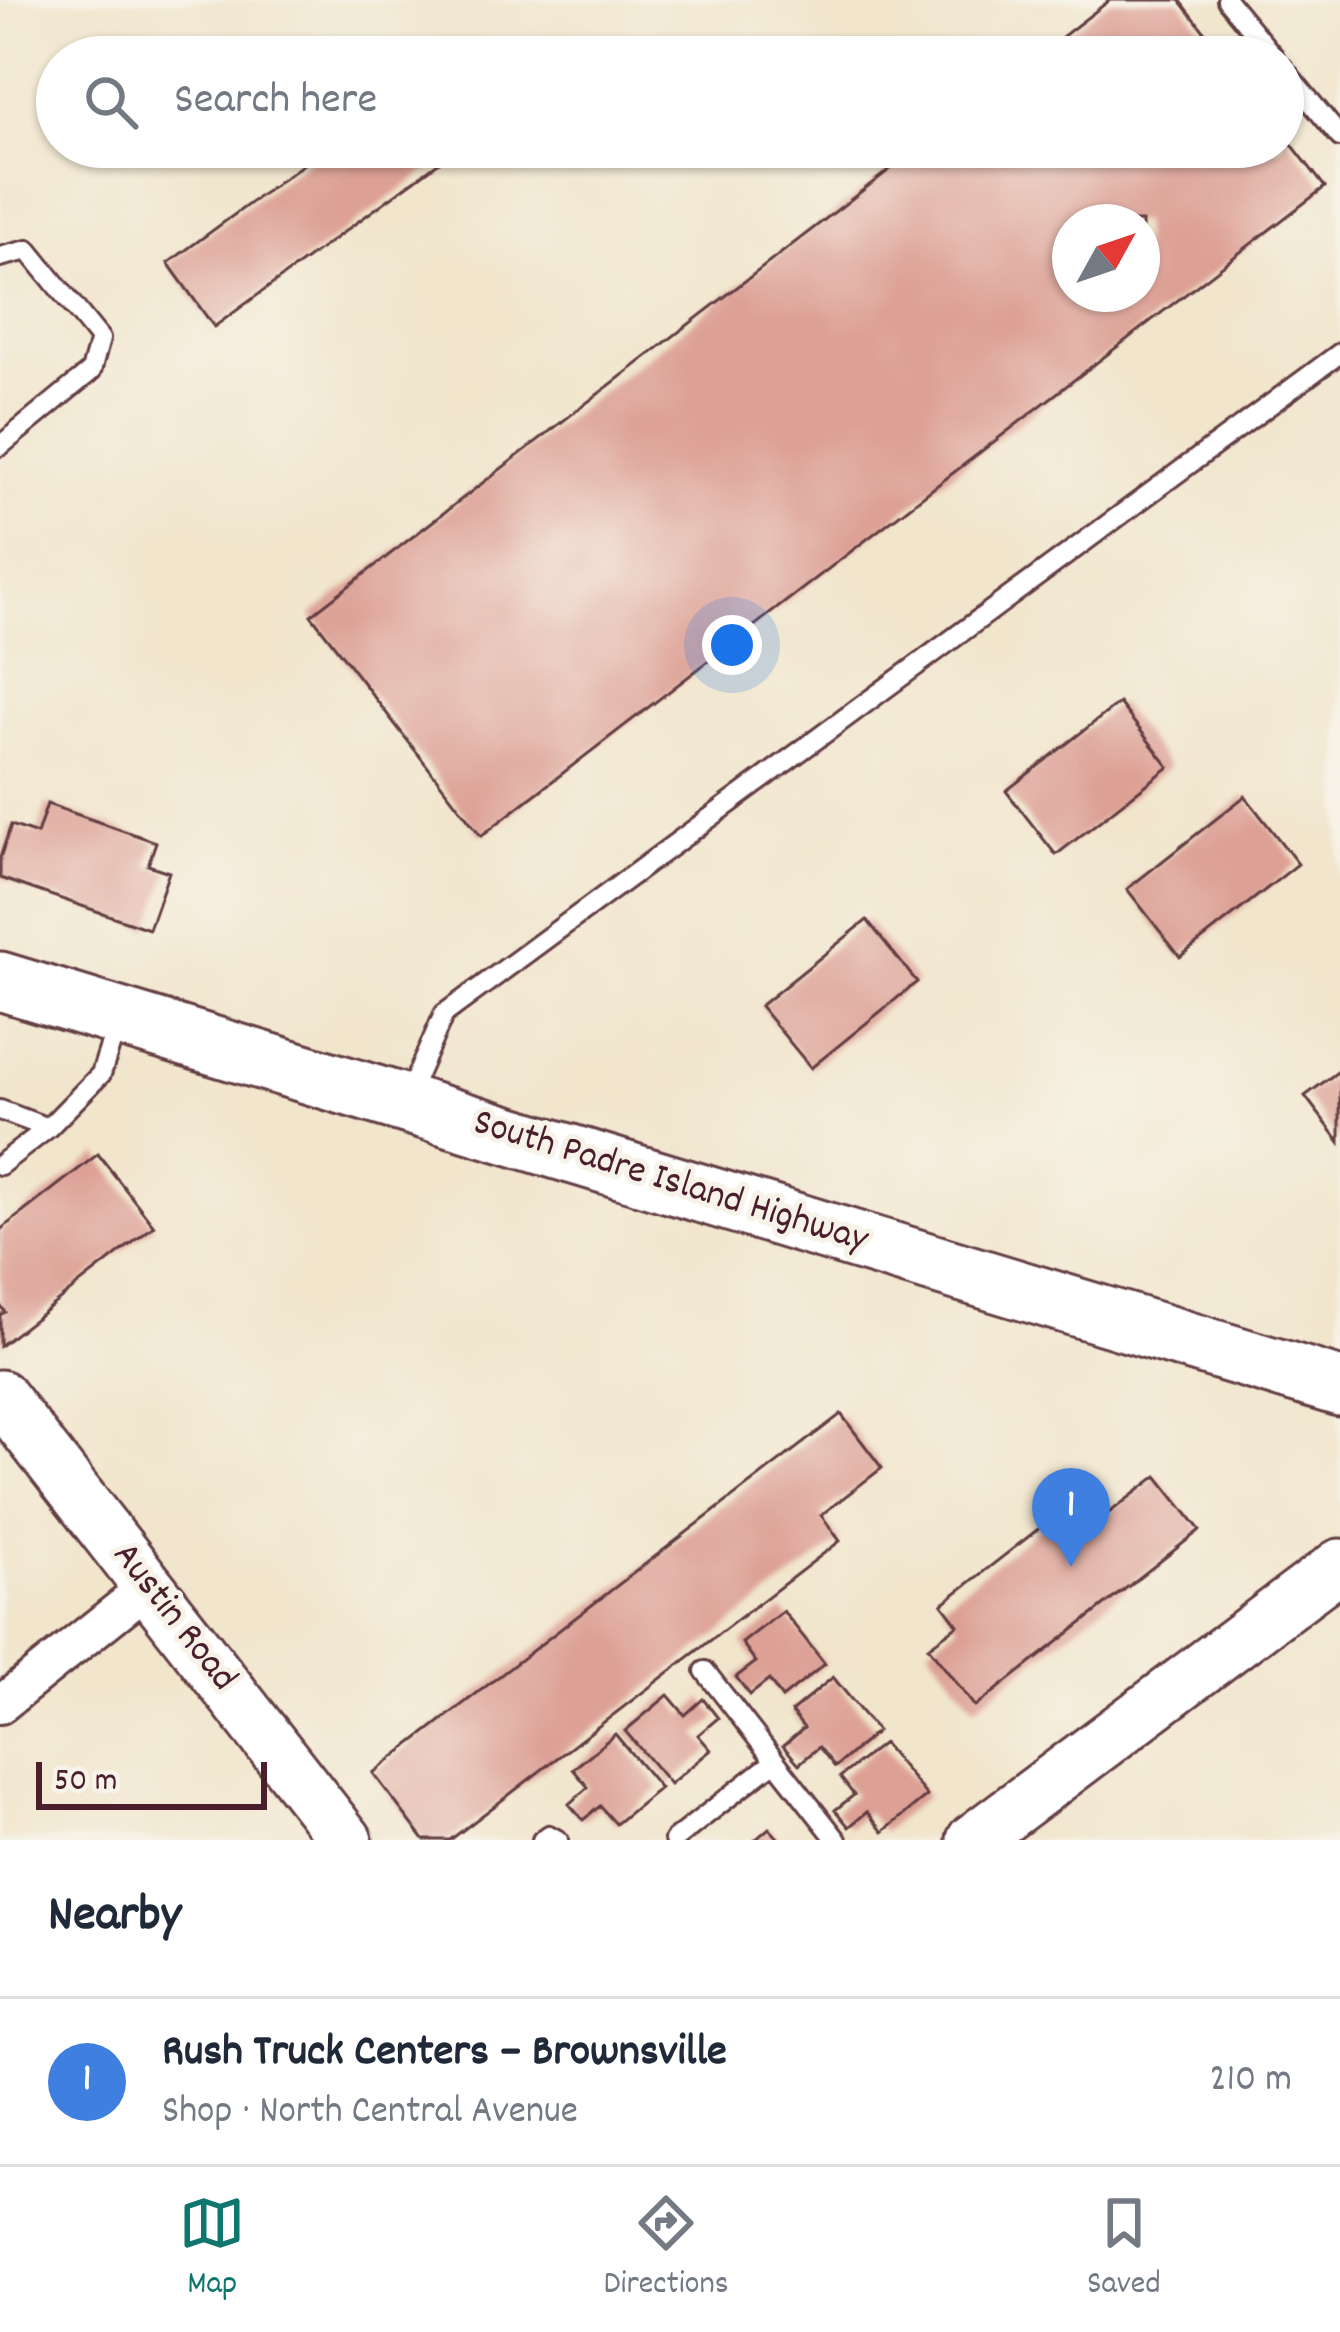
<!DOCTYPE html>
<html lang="en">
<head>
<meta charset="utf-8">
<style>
  :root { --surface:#fff; --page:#f6f6f7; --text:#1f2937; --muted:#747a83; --line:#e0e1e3; --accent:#0f766e }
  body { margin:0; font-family:Dekko,sans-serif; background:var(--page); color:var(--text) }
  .compass { position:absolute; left:1052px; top:204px; width:108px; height:108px; border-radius:50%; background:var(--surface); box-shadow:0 3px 9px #0004; rotate:50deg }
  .scale { position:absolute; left:36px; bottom:30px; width:231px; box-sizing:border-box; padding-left:12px; border:6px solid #4a1f2b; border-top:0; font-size:33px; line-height:42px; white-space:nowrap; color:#4a1f2b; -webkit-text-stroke:9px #f7f3e8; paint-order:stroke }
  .you { position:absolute; left:732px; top:645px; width:42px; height:42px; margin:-30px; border:9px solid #fff; border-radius:50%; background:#1a73e8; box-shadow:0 0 0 18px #1a73e833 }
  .badge { display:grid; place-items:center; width:78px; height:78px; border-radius:50%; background:var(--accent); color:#fff; font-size:39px; font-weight:700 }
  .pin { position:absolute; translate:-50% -99px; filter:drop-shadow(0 3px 6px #0008) }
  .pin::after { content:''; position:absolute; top:63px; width:42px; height:36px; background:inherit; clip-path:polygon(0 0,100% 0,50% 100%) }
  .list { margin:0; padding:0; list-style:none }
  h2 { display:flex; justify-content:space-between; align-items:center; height:156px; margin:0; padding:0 48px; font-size:51px }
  h2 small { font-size:39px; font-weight:400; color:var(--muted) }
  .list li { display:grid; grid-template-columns:78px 1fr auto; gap:36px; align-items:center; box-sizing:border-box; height:168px; padding:0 48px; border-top:3px solid var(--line) }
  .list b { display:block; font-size:45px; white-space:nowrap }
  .list p { margin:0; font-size:39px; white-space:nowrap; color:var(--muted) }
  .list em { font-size:39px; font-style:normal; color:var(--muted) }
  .icon { flex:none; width:66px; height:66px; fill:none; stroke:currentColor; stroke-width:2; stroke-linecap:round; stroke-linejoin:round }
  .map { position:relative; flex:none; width:1340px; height:1840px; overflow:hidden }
  .search { position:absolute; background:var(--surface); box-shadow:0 3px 9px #0004; left:36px; right:36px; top:36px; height:132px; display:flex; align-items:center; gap:30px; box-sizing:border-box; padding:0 42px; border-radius:66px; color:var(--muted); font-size:45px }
  .sheet { height:324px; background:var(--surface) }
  nav { display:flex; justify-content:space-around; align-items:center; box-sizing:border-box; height:168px; border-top:3px solid var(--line); background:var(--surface); font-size:33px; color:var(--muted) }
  nav a { display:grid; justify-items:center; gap:6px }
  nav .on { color:var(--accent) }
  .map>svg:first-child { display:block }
</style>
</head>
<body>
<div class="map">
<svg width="1340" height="1840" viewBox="0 0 1340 1840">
  <rect width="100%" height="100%" fill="#f7f3e8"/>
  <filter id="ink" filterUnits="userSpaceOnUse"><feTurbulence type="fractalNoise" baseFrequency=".00833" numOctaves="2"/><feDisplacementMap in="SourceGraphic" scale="24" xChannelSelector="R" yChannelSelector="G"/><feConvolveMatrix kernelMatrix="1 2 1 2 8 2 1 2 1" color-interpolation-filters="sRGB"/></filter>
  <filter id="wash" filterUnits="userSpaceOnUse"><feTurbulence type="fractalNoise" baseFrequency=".004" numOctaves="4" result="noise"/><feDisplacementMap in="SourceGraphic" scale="48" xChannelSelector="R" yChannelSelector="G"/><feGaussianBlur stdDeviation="2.7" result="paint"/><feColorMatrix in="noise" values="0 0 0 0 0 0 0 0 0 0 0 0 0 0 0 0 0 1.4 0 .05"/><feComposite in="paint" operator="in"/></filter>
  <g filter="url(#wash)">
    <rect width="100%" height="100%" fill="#f1e5cc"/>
    <g id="blocks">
      <path fill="#dda095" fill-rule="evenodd" d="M1110 0H1180L1224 57H1036Z
        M1283 133 1325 187 481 836 311 615 919 147H1283ZM1070 222H1142V294H1070Z
        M327 147H437L445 158 214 327 168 263Z
        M1119 703 1169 767 1056 855 1006 791Z
        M1245 796 1298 864 1180 957 1127 889Z
        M47 804 156 842 148 865 169 872 149 929 0 878V858L11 825 37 834Z
        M867 920 917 982 811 1068 760 1006Z
        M1340 1070V1142L1305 1096Z
        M98 1154 154 1226 0 1346V1315L5 1312 0 1305V1230Z
        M841 1414 882 1468 821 1515 840 1541 450 1840H424L373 1773Z
        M1157 1476 1200 1530 975 1707 928 1647 958 1625 942 1604 1082 1495 1101 1519Z
        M783 1611 825 1664 782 1698 769 1680 750 1695 736 1677 756 1662 742 1643Z
        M833 1677 877 1731 835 1767 819 1747 799 1764 783 1746 804 1728 791 1712Z
        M668 1695 685 1715 703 1699 718 1718 698 1735 711 1750 670 1784 625 1731Z
        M615 1734 660 1788 616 1824 600 1806 583 1820 569 1804 588 1787 573 1769Z
        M883 1743 927 1796 883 1832 867 1812 849 1827 835 1810 854 1795 840 1777Z
        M769 1828 780 1840H755Z"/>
    </g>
  </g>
  <g filter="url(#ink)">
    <use href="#blocks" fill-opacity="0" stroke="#633d43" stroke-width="3"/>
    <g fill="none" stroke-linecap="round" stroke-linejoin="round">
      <defs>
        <path id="lane" d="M1227 0 1274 57
          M1283 68 1340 137
          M0 257 28 250 100 339 91 371 0 446
          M406 1100 444 1014 1340 353
          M0 1110 48 1128
          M0 1165 48 1128 101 1074 118 1021
          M705 1671 775 1761
          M542 1840 549 1835 558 1840
          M674 1840 775 1761 837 1840"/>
        <path id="street" d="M0 1705 148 1587"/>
        <path id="secondary" d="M0 1396 346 1840
          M973 1840 1340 1565"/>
        <path id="primary" d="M0 981 1340 1387"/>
      </defs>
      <use href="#lane" stroke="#633d43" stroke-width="24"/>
      <use href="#street" stroke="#633d43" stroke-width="42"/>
      <use href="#secondary" stroke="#633d43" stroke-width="57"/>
      <use href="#primary" stroke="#633d43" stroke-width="63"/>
      <use href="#lane" stroke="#fff" stroke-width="18"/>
      <use href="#street" stroke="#fff" stroke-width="36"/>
      <use href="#secondary" stroke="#fff" stroke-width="51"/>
      <use href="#primary" stroke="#fff" stroke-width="57"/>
    </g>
  </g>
  <g text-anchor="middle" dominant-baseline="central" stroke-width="10" stroke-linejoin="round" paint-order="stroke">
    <g font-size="39" fill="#4a1f2b" stroke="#f7f3e8">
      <text transform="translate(670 1183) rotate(17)">South Padre Island Highway</text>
      <text transform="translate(173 1618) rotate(52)">Austin Road</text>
    </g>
  </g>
</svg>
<svg class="compass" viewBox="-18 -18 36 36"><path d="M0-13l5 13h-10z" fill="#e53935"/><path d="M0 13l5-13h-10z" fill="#747a83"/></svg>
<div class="scale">50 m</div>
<div class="you"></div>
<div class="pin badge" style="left:1071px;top:1567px;background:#3f7fe0">1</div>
<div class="search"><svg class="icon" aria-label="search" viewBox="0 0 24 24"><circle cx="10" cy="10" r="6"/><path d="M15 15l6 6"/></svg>Search here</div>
</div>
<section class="sheet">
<h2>Nearby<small></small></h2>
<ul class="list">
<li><span class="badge" style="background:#3f7fe0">1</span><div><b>Rush Truck Centers – Brownsville</b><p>Shop · North Central Avenue</p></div><em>210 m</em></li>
</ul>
</section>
<nav>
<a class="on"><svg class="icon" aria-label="map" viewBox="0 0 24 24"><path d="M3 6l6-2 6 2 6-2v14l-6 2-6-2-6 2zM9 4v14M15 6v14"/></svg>Map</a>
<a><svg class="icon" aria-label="directions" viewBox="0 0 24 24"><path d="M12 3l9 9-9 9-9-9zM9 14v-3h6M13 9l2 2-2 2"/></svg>Directions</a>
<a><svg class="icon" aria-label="saved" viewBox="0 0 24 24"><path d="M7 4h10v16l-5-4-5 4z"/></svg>Saved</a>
</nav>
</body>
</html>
